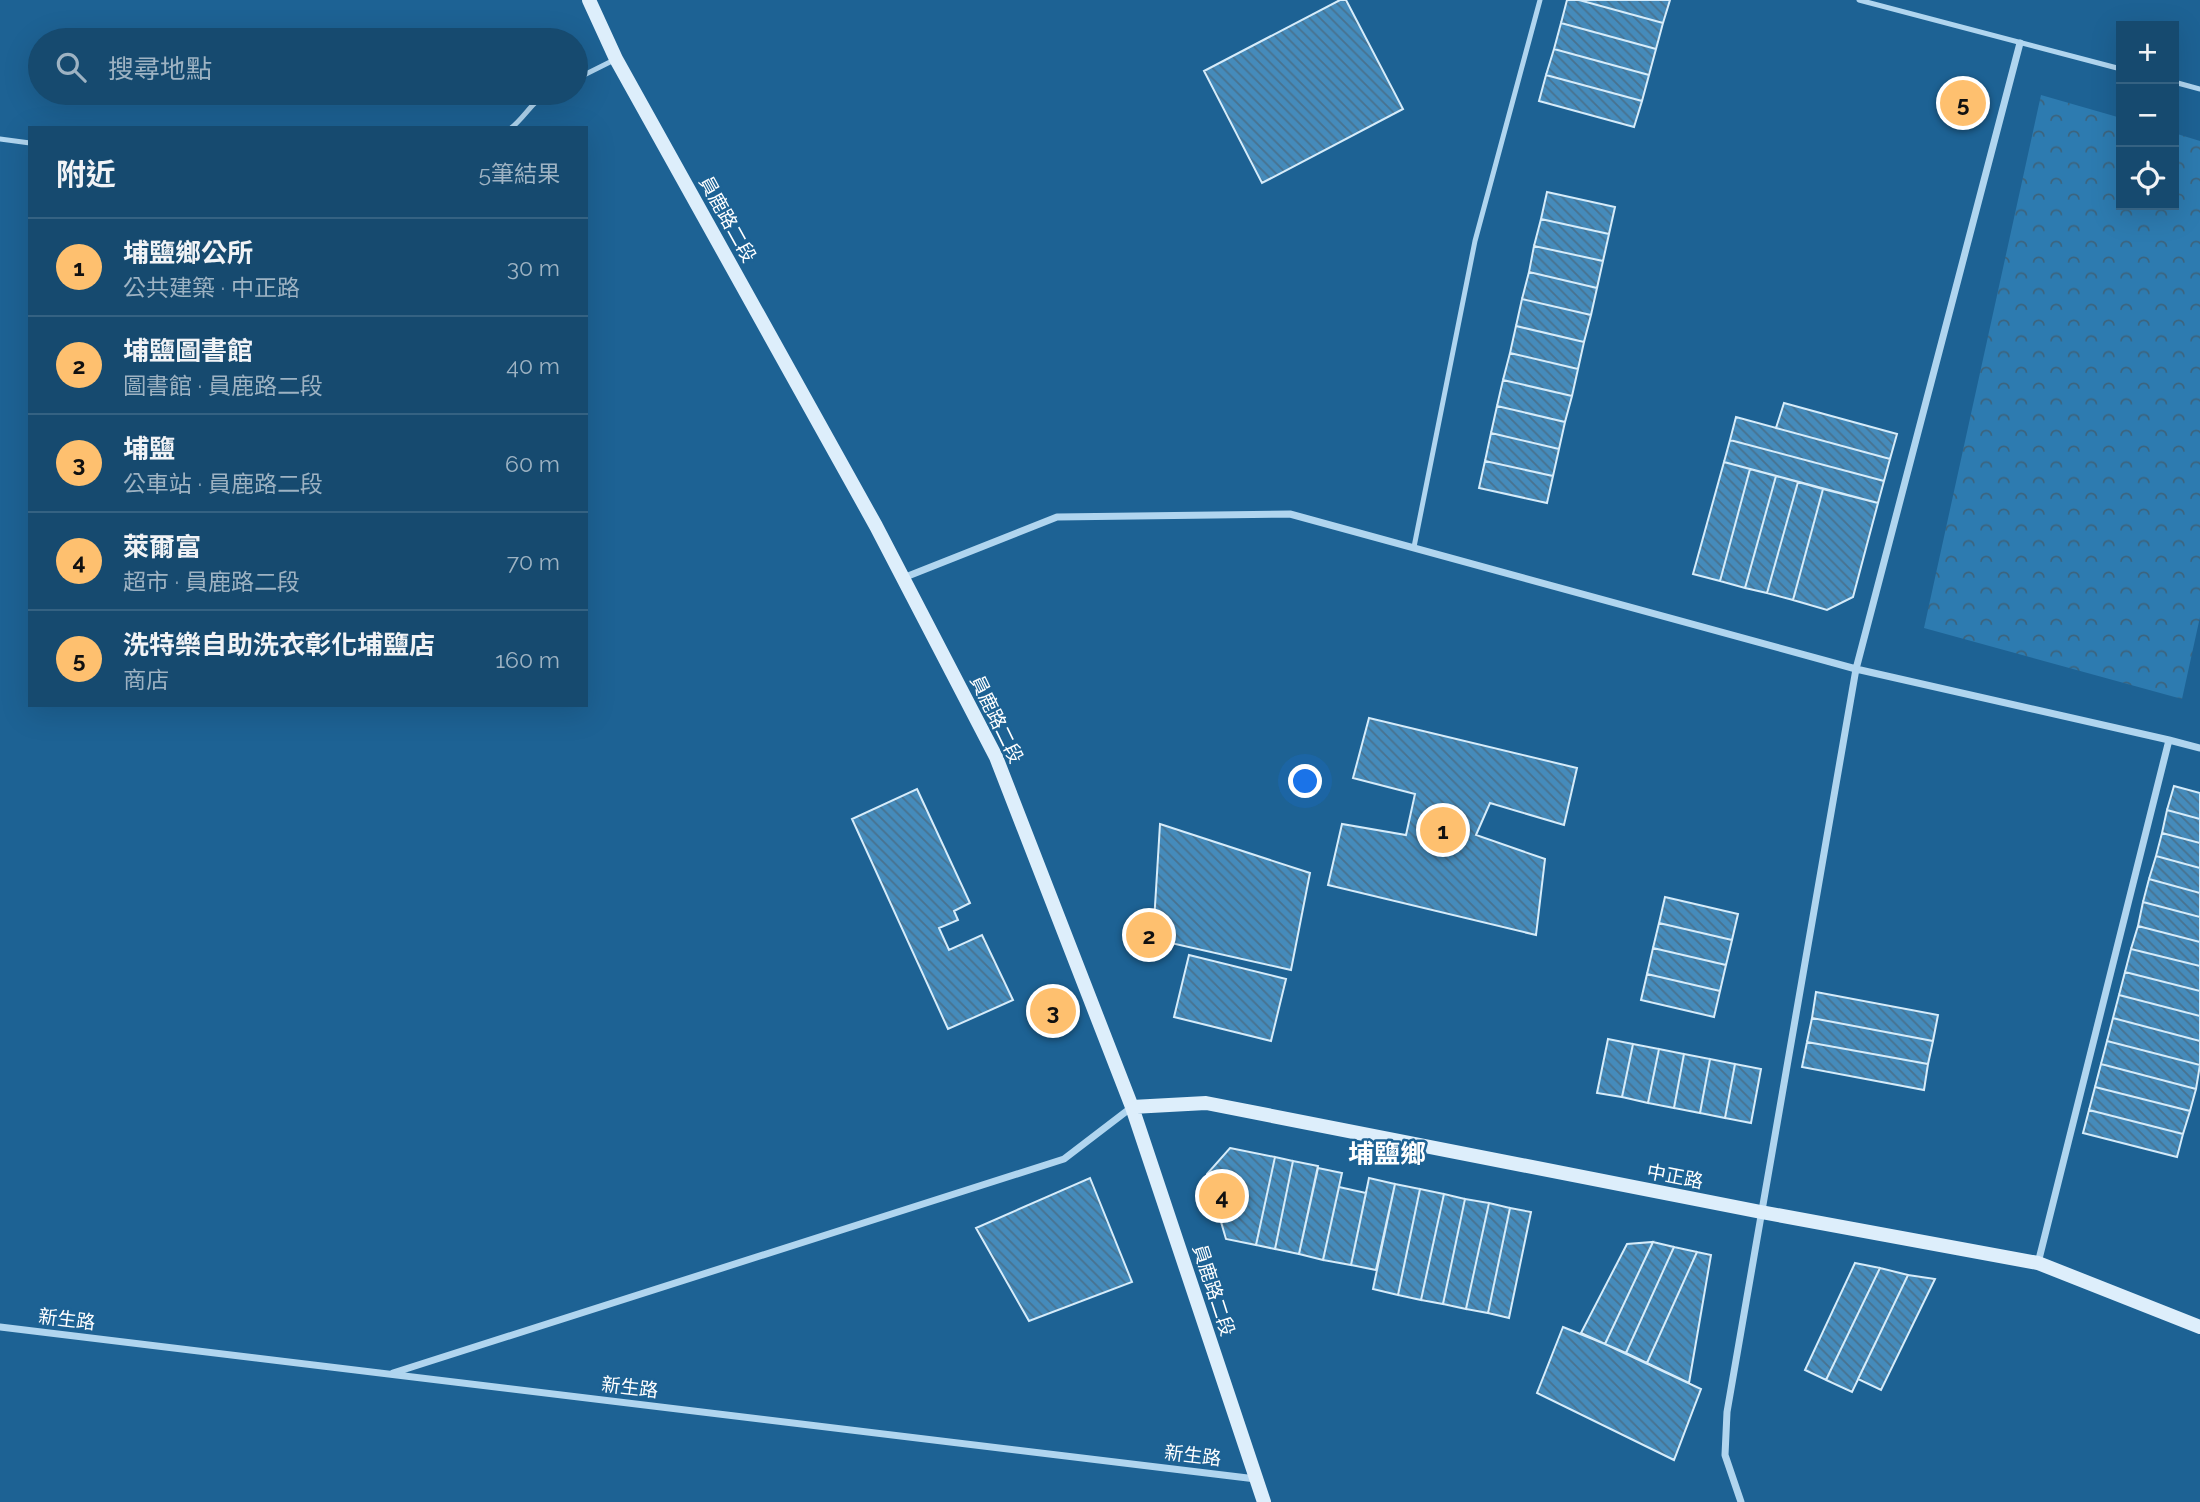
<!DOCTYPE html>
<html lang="zh-TW">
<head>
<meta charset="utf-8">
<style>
  :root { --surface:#164a6f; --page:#235477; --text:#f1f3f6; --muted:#9eb3c3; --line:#356282; --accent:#fec06f }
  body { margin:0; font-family:Raleway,"Noto Sans TC",sans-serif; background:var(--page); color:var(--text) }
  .controls { position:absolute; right:21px; top:21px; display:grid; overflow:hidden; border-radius:0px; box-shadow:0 7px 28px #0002 }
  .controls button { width:63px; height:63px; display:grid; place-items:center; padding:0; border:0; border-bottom:2px solid var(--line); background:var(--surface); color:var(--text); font:35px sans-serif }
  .you { position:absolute; left:1306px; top:782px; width:24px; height:24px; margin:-18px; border:5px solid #fff; border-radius:50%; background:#1a73e8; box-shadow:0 0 0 10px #1a73e833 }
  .badge { display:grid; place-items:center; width:46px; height:46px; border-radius:50%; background:var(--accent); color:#111; font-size:23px; font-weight:700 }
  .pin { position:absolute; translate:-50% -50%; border:4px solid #fff; box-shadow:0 2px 7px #0006 }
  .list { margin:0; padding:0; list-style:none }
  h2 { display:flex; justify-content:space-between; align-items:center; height:91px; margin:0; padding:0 28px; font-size:30px }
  h2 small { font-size:23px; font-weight:400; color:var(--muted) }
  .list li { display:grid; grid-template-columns:46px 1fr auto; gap:21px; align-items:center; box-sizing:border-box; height:98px; padding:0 28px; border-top:2px solid var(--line) }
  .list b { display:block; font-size:26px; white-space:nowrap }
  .list p { margin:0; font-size:23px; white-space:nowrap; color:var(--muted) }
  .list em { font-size:23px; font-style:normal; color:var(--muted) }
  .icon { flex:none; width:38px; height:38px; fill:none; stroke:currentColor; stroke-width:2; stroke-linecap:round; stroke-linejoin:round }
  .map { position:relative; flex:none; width:2200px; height:1502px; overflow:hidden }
  .search { position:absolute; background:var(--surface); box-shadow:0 7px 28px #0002; left:28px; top:28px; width:560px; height:77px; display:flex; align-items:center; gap:18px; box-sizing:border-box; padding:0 24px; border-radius:38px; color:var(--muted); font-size:26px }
  .panel { position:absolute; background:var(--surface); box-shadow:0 7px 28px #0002; left:28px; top:126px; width:560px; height:581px; border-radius:0px }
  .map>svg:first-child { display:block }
</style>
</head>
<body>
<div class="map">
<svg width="2200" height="1502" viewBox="0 0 2200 1502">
  <defs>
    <pattern id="forest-crowns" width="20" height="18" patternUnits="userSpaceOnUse" patternTransform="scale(1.75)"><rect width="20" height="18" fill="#2d7bb0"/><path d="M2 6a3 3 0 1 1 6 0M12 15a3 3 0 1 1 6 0" fill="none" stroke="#3c647e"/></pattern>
    <pattern id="building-back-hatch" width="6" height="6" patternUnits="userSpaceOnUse" patternTransform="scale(1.75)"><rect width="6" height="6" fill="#458bbb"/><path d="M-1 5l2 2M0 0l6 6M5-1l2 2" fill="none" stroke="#48728f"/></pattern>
  </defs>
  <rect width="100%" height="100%" fill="#1d6294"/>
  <path fill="url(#forest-crowns)" d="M2041 95 2121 118V205H2174V133L2200 141V617L2182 699 1924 628Z"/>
  <path fill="url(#building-back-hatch)" stroke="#d6ecfa" stroke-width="2" d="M1340 0H1346L1403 109 1262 183 1204 71Z
    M1567 0H1579L1663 23 1656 49 1561 23Z
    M1579 0H1670L1663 23Z
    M1561 23 1656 49 1649 75 1554 49Z
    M1554 49 1649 75 1642 101 1546 75Z
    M1546 75 1642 101 1634 127 1539 101Z
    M1547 192 1615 207 1609 234 1541 219Z
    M1541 219 1609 234 1603 261 1534 246Z
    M1534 246 1603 261 1597 288 1529 272Z
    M1529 272 1597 288 1591 315 1522 299Z
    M1522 299 1591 315 1584 342 1516 326Z
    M1516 326 1584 342 1578 369 1510 353Z
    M1510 353 1578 369 1572 396 1503 380Z
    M1503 380 1572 396 1565 422 1497 406Z
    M1784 403 1897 434 1890 459 1776 428Z
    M1497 406 1565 422 1559 449 1491 433Z
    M1736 417 1890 459 1884 481 1730 440Z
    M1491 433 1559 449 1553 476 1485 461Z
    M1730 440 1884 481 1878 503 1724 462Z
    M1485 461 1553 476 1547 503 1479 488Z
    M1724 462 1750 469 1720 581 1693 574Z
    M1750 469 1776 476 1745 588 1720 581Z
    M1776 476 1798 482 1767 593 1745 588Z
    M1798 482 1823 489 1793 600 1767 593Z
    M1823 489 1878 503 1853 597 1827 610 1793 600Z
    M1369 718 1577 768 1564 825 1490 803 1476 835 1545 859 1536 935 1328 885 1342 824 1406 835 1415 794 1353 778Z
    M2174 786 2200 793V819L2167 810Z
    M917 789 970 903 954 911 958 920 939 928 949 950 982 935 1013 1000 948 1029 852 819Z
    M2167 810 2200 819V843L2162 833Z
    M1160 824 1310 873 1291 970 1153 939Z
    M2162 833 2200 843V868L2156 856Z
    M2156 856 2200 868V893L2149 879Z
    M2149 879 2200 893V917L2143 902Z
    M1665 897 1738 914 1732 940 1659 923Z
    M2143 902 2200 917V942L2138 926Z
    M1659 923 1732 940 1726 965 1653 948Z
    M2138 926 2200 942V966L2131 949Z
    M1653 948 1726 965 1720 991 1647 974Z
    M2131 949 2200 966V991L2125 972Z
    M1189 955 1286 979 1271 1041 1174 1017Z
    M2125 972 2200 991V1016L2119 995Z
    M1647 974 1720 991 1714 1017 1641 1000Z
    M1816 992 1938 1015 1933 1041 1812 1018Z
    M2119 995 2200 1016V1041L2113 1018Z
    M1812 1018 1933 1041 1928 1064 1807 1042Z
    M2113 1018 2200 1041V1065L2107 1041Z
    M1608 1039 1633 1044 1622 1097 1597 1093Z
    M2107 1041 2200 1065 2196 1089 2101 1064Z
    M1807 1042 1928 1064 1924 1090 1802 1067Z
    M1633 1044 1659 1049 1648 1103 1622 1097Z
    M1659 1049 1684 1054 1674 1108 1648 1103Z
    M1684 1054 1710 1059 1700 1113 1674 1108Z
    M1710 1059 1735 1064 1725 1118 1700 1113Z
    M1735 1064 1761 1069 1751 1123 1725 1118Z
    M2101 1064 2196 1089 2190 1111 2095 1087Z
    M2095 1087 2190 1111 2183 1134 2089 1110Z
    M2089 1110 2183 1134 2177 1157 2083 1133Z
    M1230 1148 1275 1157 1256 1245 1226 1239 1207 1174Z
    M1275 1157 1293 1161 1275 1249 1256 1245Z
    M1293 1161 1318 1166 1299 1254 1275 1249Z
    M1318 1168 1342 1173 1323 1260 1299 1254Z
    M1090 1178 1132 1282 1029 1321 976 1228Z
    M1369 1178 1395 1184 1376 1270 1351 1265Z
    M1395 1184 1420 1189 1398 1295 1373 1289Z
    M1339 1187 1366 1193 1351 1265 1323 1260Z
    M1420 1189 1444 1194 1421 1300 1398 1295Z
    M1444 1194 1465 1199 1443 1304 1421 1300Z
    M1465 1199 1489 1203 1466 1309 1443 1304Z
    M1489 1203 1510 1208 1488 1313 1466 1309Z
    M1510 1208 1531 1212 1509 1318 1488 1313Z
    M1653 1242 1674 1247 1626 1353 1605 1344Z
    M1653 1242 1605 1344 1581 1333 1627 1244Z
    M1674 1247 1697 1252 1647 1363 1626 1353Z
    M1697 1252 1711 1255 1689 1383 1647 1363Z
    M1855 1263 1880 1268 1826 1380 1805 1370Z
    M1880 1268 1908 1275 1852 1392 1826 1380Z
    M1908 1275 1935 1279 1881 1390 1858 1379Z
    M1563 1327 1605 1344 1701 1389 1674 1460 1537 1393Z"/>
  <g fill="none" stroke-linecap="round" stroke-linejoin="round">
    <path stroke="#b0d5ef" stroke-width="5" d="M1859 0 2121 69
      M576 79 614 60
      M2174 82 2200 89
      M511 128C525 117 533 100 548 93
      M0 139 30 143
      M1414 547 1475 241 1540 0"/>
    <path stroke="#b0d5ef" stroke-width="7" d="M903 578 1057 517 1290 514 1856 669 2169 740 2038 1263
      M2169 740 2200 748
      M0 1327 1256 1479
      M393 1373 1064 1159 1132 1107
      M1741 1502 1725 1455 1727 1412 1856 669 2020 43"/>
    <path stroke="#ddeefb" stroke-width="14" d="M589 0 616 59 876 526 996 757 1132 1107 1264 1502
      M1132 1107 1206 1103 1761 1212 2038 1263 2200 1327"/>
  </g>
  <g text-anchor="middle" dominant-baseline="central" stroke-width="5" stroke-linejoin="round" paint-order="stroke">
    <g font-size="19" fill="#fff" stroke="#1d6294">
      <text transform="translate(728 219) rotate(61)">員鹿路二段</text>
      <text transform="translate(997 719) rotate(64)">員鹿路二段</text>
      <text transform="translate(1675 1176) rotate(11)">中正路</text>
      <text transform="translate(1214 1290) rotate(72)">員鹿路二段</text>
      <text transform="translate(67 1319) rotate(7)">新生路</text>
      <text transform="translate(630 1387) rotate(7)">新生路</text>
      <text transform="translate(1193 1455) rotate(7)">新生路</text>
    </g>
    <g font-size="26" font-weight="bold" fill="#fff" stroke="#1d6294">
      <text x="1387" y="1154">埔鹽鄉</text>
    </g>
  </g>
</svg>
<div class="controls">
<button>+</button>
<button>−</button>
<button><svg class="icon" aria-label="locate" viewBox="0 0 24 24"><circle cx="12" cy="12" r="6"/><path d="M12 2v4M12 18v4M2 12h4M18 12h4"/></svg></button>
</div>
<div class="you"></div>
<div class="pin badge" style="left:1443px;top:830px">1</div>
<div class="pin badge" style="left:1149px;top:935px">2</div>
<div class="pin badge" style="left:1053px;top:1011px">3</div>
<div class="pin badge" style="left:1222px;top:1196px">4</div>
<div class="pin badge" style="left:1963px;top:103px">5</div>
<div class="search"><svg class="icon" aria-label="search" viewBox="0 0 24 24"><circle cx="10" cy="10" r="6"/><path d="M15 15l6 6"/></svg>搜尋地點</div>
<section class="panel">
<h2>附近<small>5筆結果</small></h2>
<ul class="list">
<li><span class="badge">1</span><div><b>埔鹽鄉公所</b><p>公共建築 · 中正路</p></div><em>30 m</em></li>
<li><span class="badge">2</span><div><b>埔鹽圖書館</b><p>圖書館 · 員鹿路二段</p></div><em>40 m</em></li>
<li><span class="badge">3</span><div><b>埔鹽</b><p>公車站 · 員鹿路二段</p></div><em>60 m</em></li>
<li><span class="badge">4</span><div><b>萊爾富</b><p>超市 · 員鹿路二段</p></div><em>70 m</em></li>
<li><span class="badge">5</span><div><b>洗特樂自助洗衣彰化埔鹽店</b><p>商店</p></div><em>160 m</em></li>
</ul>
</section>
</div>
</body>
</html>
